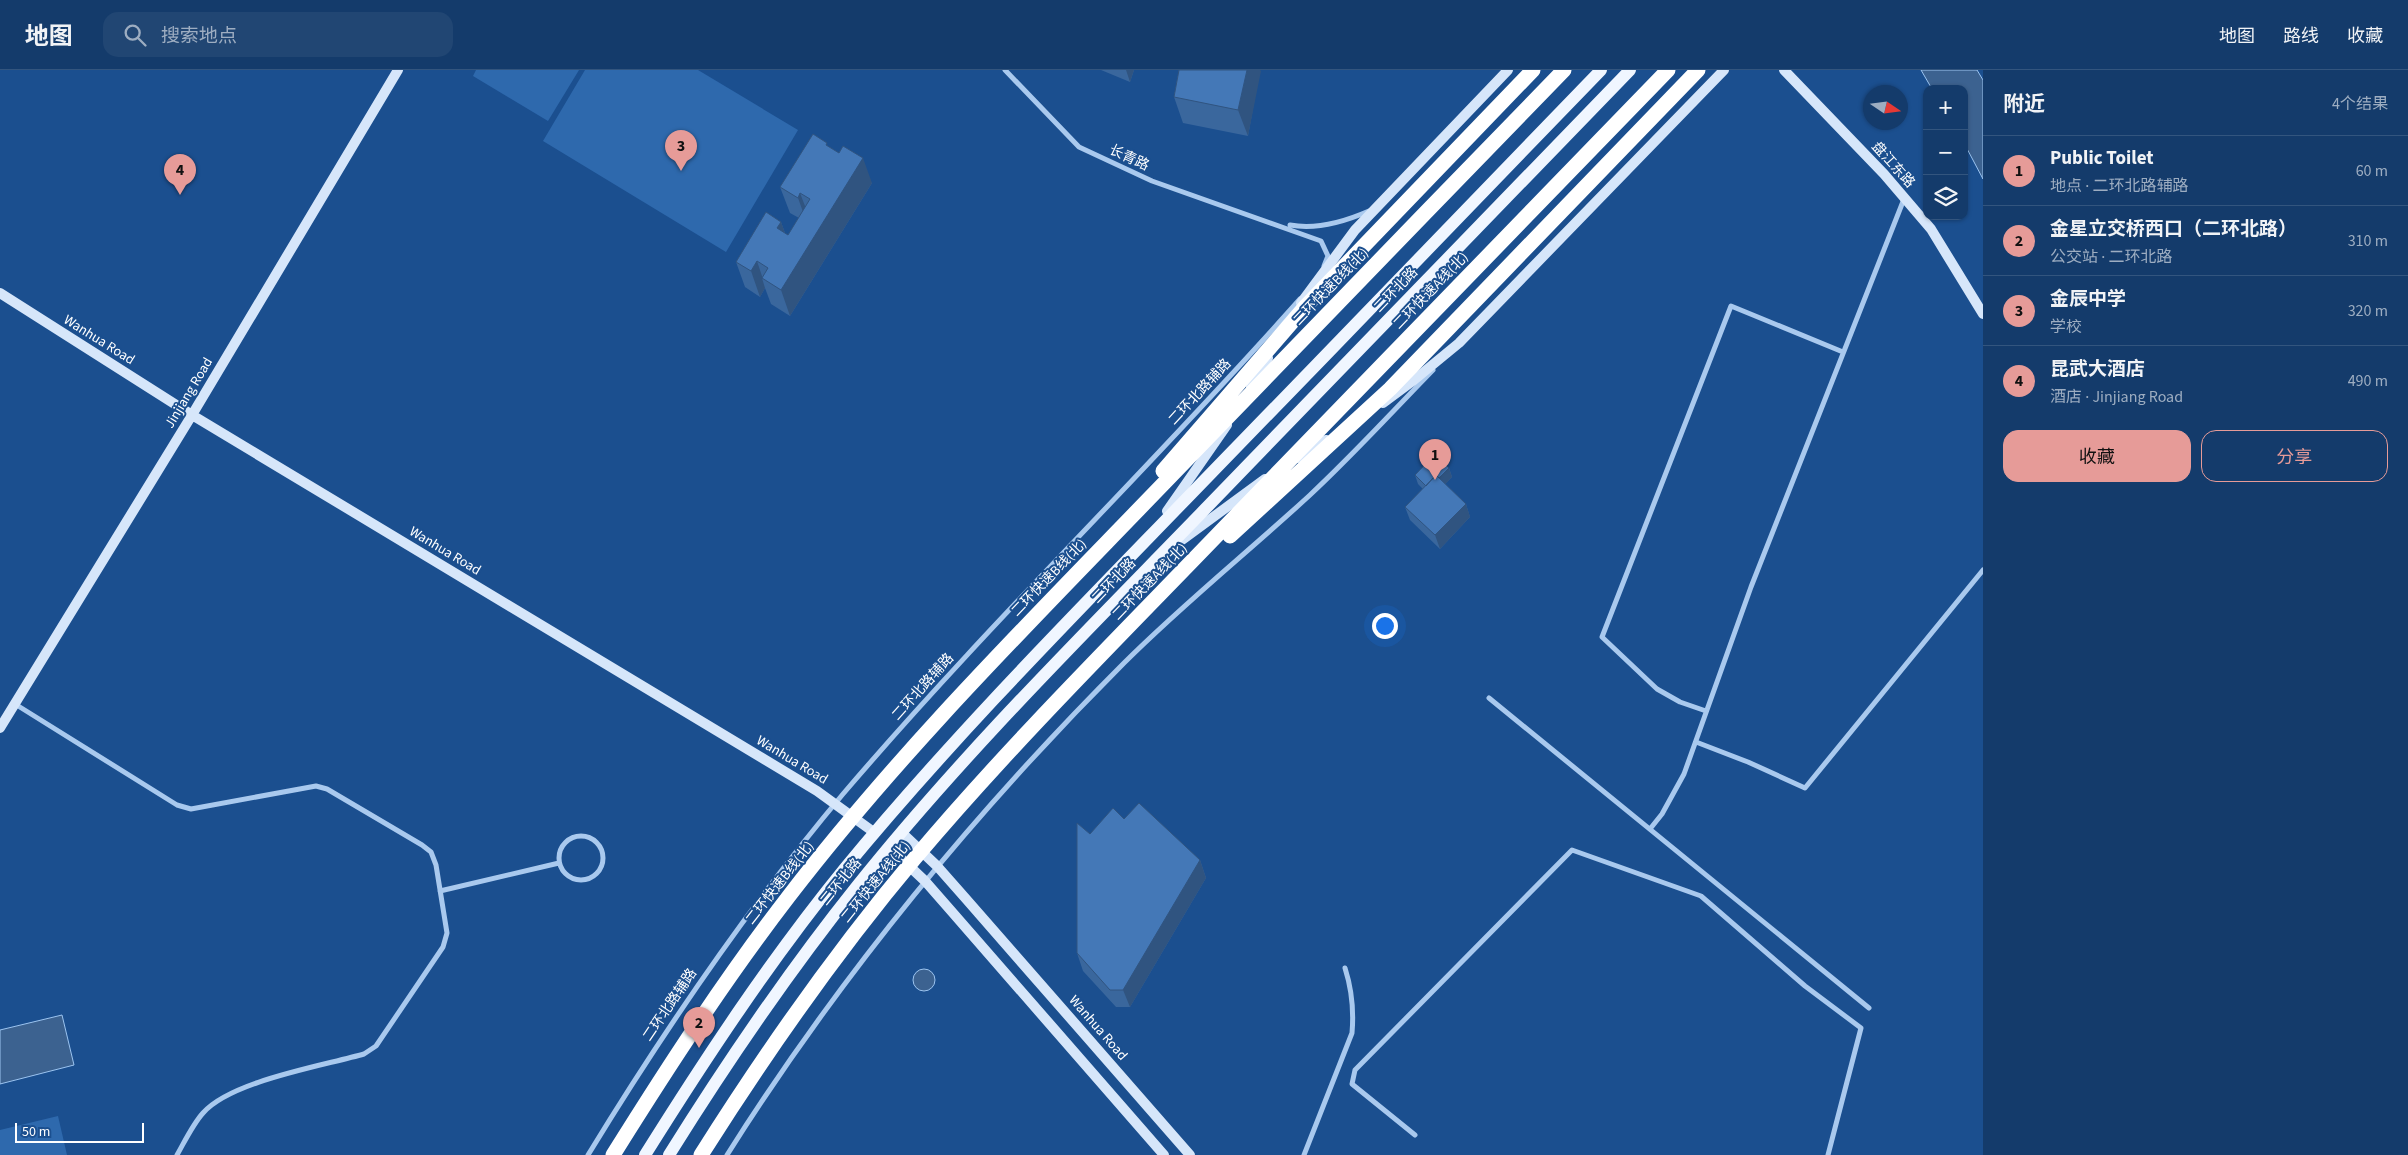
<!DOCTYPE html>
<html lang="zh">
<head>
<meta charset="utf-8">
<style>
  :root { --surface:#143b6b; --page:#214673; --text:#f1f3f6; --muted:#9dadc1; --line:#33557e; --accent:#e69b98 }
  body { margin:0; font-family:"Source Sans 3","Noto Sans SC",sans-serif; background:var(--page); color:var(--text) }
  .controls { position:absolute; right:15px; top:15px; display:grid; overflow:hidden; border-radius:10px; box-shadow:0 1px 4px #0004 }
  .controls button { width:45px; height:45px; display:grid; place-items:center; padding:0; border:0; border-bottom:1px solid var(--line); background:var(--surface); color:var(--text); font:25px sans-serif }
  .compass { position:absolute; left:1863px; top:15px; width:45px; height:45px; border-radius:50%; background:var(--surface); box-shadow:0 1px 4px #0004; rotate:103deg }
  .scale { position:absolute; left:15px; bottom:12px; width:129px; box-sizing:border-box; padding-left:5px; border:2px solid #fff; border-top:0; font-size:14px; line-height:18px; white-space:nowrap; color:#fff; -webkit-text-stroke:4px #1b4f8f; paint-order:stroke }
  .you { position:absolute; left:1384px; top:555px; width:18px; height:18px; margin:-12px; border:4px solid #fff; border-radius:50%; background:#1a73e8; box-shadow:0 0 0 8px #1a73e833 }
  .badge { display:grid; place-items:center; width:32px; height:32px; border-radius:50%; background:var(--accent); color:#111; font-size:16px; font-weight:700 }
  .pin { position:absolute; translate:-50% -41px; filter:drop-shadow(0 1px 2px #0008) }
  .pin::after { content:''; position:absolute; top:26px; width:18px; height:15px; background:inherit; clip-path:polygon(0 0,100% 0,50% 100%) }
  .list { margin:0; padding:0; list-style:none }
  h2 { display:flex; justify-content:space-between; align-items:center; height:65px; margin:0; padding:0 20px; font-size:21px }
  h2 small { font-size:16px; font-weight:400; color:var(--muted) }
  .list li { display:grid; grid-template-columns:32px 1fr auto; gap:15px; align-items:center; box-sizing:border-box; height:70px; padding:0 20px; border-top:1px solid var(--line) }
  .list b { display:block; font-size:19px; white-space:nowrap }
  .list p { margin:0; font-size:16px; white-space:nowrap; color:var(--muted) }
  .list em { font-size:16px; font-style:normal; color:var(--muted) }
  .actions { display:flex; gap:10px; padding:15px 20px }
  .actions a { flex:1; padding:11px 0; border:1px solid var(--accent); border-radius:15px; text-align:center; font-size:18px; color:var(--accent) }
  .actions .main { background:var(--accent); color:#111 }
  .icon { flex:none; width:28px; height:28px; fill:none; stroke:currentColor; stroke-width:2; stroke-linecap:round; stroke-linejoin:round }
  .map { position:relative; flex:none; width:1983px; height:1085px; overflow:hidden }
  header { display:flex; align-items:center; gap:30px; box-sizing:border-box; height:70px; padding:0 25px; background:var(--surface); border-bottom:1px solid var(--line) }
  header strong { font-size:24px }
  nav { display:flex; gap:28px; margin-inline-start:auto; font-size:18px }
  .search { width:350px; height:45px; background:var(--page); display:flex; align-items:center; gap:12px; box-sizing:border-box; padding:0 18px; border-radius:15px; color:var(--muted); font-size:19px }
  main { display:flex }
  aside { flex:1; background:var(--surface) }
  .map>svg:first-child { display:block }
</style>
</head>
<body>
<header>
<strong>地图</strong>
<div class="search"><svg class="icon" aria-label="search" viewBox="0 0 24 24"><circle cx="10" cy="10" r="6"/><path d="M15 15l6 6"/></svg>搜索地点</div>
<nav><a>地图</a><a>路线</a><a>收藏</a></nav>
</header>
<main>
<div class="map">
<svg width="1983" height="1085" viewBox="0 0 1983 1085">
  <rect width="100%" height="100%" fill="#1b4f8f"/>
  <path fill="#2e69ad" d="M476 0H579L548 51 473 6Z
    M585 0H698L798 60 726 182 543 71Z
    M58 1046 67 1085H0V1060Z"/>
  <path fill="#3c6290" stroke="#9cc4f0" d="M1921 0H1977L1983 10V109L1964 73V19H1932Z
    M913 910a11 11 0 1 1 22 0a11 11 0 1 1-22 0Z
    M62 945 74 995 0 1014V960Z"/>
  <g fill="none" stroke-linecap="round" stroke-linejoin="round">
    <path stroke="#a9c9ee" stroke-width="5" d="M1005 0 1079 77 1152 111 1321 171 1328 186 1324 196
      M1290 155C1317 160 1344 152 1369 141
      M1489 628 1869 938
      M15 634 177 735 191 739 316 716 327 719 422 775 431 782 436 795 447 863 443 877 376 976 364 984C322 996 231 1011 203 1043 193 1054 185 1071 177 1085
      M1706 641 1680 632 1657 619 1602 567 1731 236 1843 282
      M1696 672 1748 692 1805 718 1983 500
      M1650 759 1662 744 1684 704 1751 517 1904 129
      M559 788a22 22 0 1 1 44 0a22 22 0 1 1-44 0Z
      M440 821 559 793
      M1415 1065 1352 1014 1355 1000 1572 780 1701 826 1805 916 1861 958 1828 1085
      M588 1085C665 959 748 837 843 724 989 553 1151 397 1300 229
      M727 1085C840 906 974 743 1124 593 1183 534 1248 482 1310 425 1353 385 1392 342 1433 300
      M1304 1085 1352 963C1354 940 1352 920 1345 898"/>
    <path stroke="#d6e6fa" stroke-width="10" d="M1784 0 1884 104 1931 159 1983 244
      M0 223 192 345 817 721 875 763
      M1301 233 1355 160 1508 0
      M1251 317 1268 288
      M1383 333 1414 310 1459 273 1724 0
      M1298 388 1326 370
      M1167 441 1227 355
      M1182 470 1265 409
      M0 658 192 345 398 0
      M902 763 937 796 967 830 1190 1085
      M889 777 925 811 953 843 1164 1085"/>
    <path stroke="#f0f6ff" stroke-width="12" d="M645 1085C707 986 771 889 845 798 953 667 1073 546 1191 424 1328 283 1465 141 1601 0
      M669 1085C727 992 789 901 857 816 965 681 1089 559 1209 435 1349 290 1490 145 1630 0"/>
    <path stroke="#fff" stroke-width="15" d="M1163 401 1305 237 1533 0
      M1230 466 1390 319 1698 0
      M613 1085C668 997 725 909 789 826 895 688 1018 564 1139 439 1281 292 1422 146 1564 0
      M701 1085C766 982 836 882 915 788 1012 673 1120 566 1225 457 1373 305 1520 152 1668 0"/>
  </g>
  <path fill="#3a679d" d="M1101 0H1134L1130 12Z
    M1179 0H1260L1248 66 1183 53 1174 27Z
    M828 76 872 113 790 246 771 234 765 218 760 227 745 217 736 192 781 152 785 163 788 165 799 148 790 143 780 117Z
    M1449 398 1452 407 1445 414 1466 434 1470 447 1440 479 1410 450 1405 437 1423 419 1418 414 1415 405Z
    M1124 749 1200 790 1206 808 1130 937H1116L1083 901 1077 883 1090 764Z"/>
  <path fill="#305480" d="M1126 0H1134L1130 12Z
    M1247 0H1260L1261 1 1248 66 1238 40Z
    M863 88 872 113 790 246 781 220Z
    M800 123 810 149 807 153 798 128Z
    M781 152 790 177 777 158Z
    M757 191 763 209 762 208 765 218 760 227 751 201Z
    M1449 398 1452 407 1432 428 1428 419Z
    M1466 434 1470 447 1440 479 1435 465Z
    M1200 790 1206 808 1130 937 1123 920Z"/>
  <path fill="#4478b7" stroke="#305480" d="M1179 0H1247L1238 40 1174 27Z
    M813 64 827 73 826 75 839 83 843 76 863 88 781 220 762 208 768 198 757 191 751 201 736 192 766 142 781 152 777 158 788 165 810 129 800 123 798 128 780 117Z
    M1435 384 1449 398 1439 408 1436 405 1426 416 1415 405Z
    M1436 405 1466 434 1435 465 1405 437Z
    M1139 733 1200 790 1123 920H1110L1077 883V753L1090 764 1113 738 1124 749Z"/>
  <g text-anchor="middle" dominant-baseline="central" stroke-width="4" stroke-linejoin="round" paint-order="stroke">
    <g font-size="14" fill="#fff" stroke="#1b4f8f">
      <text transform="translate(1129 88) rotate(25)">长青路</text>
      <text transform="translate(1893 95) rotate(48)">盘江东路</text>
      <text transform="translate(1331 217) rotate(-46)">二环快速B线(北)</text>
      <text transform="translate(1396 220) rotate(-46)">二环北路</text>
      <text transform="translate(1431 221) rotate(-46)">二环快速A线(北)</text>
      <text transform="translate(99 270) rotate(32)">Wanhua Road</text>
      <text transform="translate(1200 322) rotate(-47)">二环北路辅路</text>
      <text transform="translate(189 323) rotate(-59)">Jinjiang Road</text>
      <text transform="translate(445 481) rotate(31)">Wanhua Road</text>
      <text transform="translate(1049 508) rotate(-46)">二环快速B线(北)</text>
      <text transform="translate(1114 511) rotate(-46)">二环北路</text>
      <text transform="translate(1150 512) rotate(-46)">二环快速A线(北)</text>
      <text transform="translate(923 617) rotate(-48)">二环北路辅路</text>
      <text transform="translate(792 690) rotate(31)">Wanhua Road</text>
      <text transform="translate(841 812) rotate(-51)">二环北路</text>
      <text transform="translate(876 812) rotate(-51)">二环快速A线(北)</text>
      <text transform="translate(780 813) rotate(-52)">二环快速B线(北)</text>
      <text transform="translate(670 935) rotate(-56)">二环北路辅路</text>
      <text transform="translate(1098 958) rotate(49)">Wanhua Road</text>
    </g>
  </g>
</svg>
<div class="controls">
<button>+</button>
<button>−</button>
<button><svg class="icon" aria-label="layers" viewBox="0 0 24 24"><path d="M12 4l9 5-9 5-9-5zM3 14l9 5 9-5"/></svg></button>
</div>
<svg class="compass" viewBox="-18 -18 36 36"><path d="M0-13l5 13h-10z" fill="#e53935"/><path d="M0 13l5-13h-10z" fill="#9dadc1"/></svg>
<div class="scale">50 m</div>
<div class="you"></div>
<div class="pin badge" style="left:1435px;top:410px">1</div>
<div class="pin badge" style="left:699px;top:978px">2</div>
<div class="pin badge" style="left:681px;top:101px">3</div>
<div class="pin badge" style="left:180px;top:125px">4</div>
</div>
<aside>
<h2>附近<small>4个结果</small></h2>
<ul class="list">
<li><span class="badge">1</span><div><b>Public Toilet</b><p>地点 · 二环北路辅路</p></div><em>60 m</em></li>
<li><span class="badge">2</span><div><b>金星立交桥西口（二环北路）</b><p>公交站 · 二环北路</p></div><em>310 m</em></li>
<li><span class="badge">3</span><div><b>金辰中学</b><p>学校</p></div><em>320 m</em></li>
<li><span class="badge">4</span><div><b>昆武大酒店</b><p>酒店 · Jinjiang Road</p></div><em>490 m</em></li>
</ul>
<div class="actions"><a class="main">收藏</a><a>分享</a></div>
</aside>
</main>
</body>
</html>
